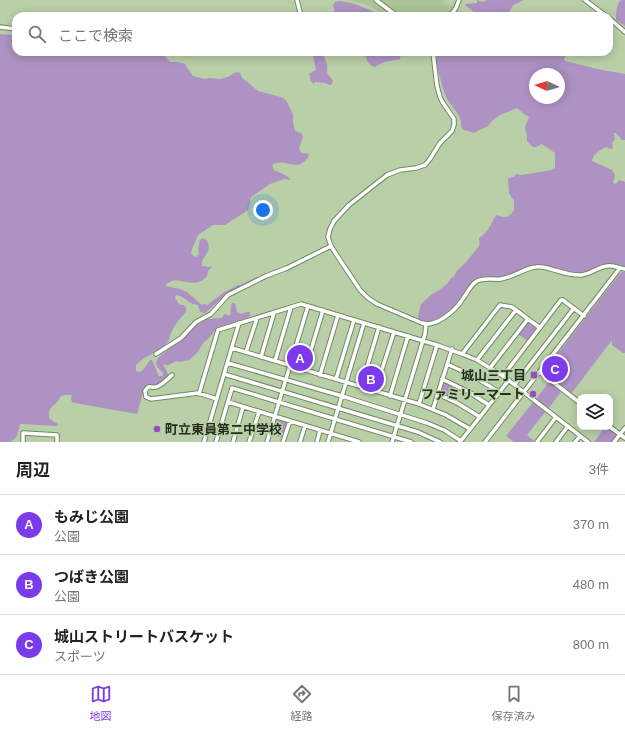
<!DOCTYPE html>
<html lang="ja">
<head>
<meta charset="utf-8">
<style>
  :root { --surface:#fff; --page:#f2f2f2; --text:#202124; --muted:#757577; --line:#e0e0e0; --accent:#7c3aed }
  body { margin:0; font-family:Arial,"Noto Sans JP",sans-serif; background:var(--page); color:var(--text) }
  .controls { position:absolute; right:12px; bottom:12px; display:grid; overflow:hidden; border-radius:8px; box-shadow:0 2px 10px #0003 }
  .controls button { width:36px; height:36px; display:grid; place-items:center; padding:0; border:0; border-bottom:1px solid var(--line); background:var(--surface); color:var(--text); font:20px sans-serif }
  .compass { position:absolute; left:529px; top:68px; width:36px; height:36px; border-radius:50%; background:var(--surface); box-shadow:0 2px 10px #0003; rotate:274deg }
  .you { position:absolute; left:263px; top:210px; width:14px; height:14px; margin:-10px; border:3px solid #fff; border-radius:50%; background:#1a73e8; box-shadow:0 0 0 6px #1a73e833 }
  .badge { display:grid; place-items:center; width:26px; height:26px; border-radius:50%; background:var(--accent); color:#fff; font-size:13px; font-weight:700 }
  .pin { position:absolute; translate:-50% -50%; border:2px solid #fff; box-shadow:0 1px 4px #0006 }
  .list { margin:0; padding:0; list-style:none }
  h2 { display:flex; justify-content:space-between; align-items:center; height:52px; margin:0; padding:0 16px; font-size:17px }
  h2 small { font-size:13px; font-weight:400; color:var(--muted) }
  .list li { display:grid; grid-template-columns:26px 1fr auto; gap:12px; align-items:center; box-sizing:border-box; height:60px; padding:0 16px; border-top:1px solid var(--line) }
  .list b { display:block; font-size:15px; white-space:nowrap }
  .list p { margin:0; font-size:13px; white-space:nowrap; color:var(--muted) }
  .list em { font-size:13px; font-style:normal; color:var(--muted) }
  .icon { flex:none; width:22px; height:22px; fill:none; stroke:currentColor; stroke-width:2; stroke-linecap:round; stroke-linejoin:round }
  .map { position:relative; flex:none; width:625px; height:442px; overflow:hidden }
  .search { position:absolute; background:var(--surface); box-shadow:0 2px 10px #0003; left:12px; right:12px; top:12px; height:44px; display:flex; align-items:center; gap:10px; box-sizing:border-box; padding:0 14px; border-radius:12px; color:var(--muted); font-size:15px }
  .sheet { height:232px; background:var(--surface) }
  nav { display:flex; justify-content:space-around; align-items:center; box-sizing:border-box; height:56px; border-top:1px solid var(--line); background:var(--surface); font-size:11px; color:var(--muted) }
  nav a { display:grid; justify-items:center; gap:2px }
  nav .on { color:var(--accent) }
  .map>svg:first-child { display:block }
</style>
</head>
<body>
<div class="map">
<svg width="625" height="442" viewBox="0 0 625 442">
  <rect width="100%" height="100%" fill="#b9cfa7"/>
  <path fill="#abc395" d="M349 0H444L443 2 445 4 452 6 455 0H457L455 6 448 16H388L369 5Z"/>
  <path fill="#ae92c3" fill-rule="evenodd" d="M477 0 482 2 487 0H523C515 6 513 1 509 14L510 16H475V13L466 6 465 4 477 3Z
    M621 0H625V26L616 20C616 13 616 5 621 0Z
    M340 1C356 3 370 10 384 16H329L330 13 335 11 333 5 335 2Z
    M0 34 16 35V52H150L151 53 152 52H161L170 62H178L185 64 193 76 204 79 210 78 220 79 228 77 236 72 240 73 242 78 251 85 258 91 281 97 286 100 293 114V123L295 131 301 133 303 137 299 148 301 153 310 154C298 176 286 156 272 165L274 170 287 176 291 180 284 179 270 184 251 197 248 210 225 225H213L198 235 192 249 191 254 194 256 196 257 199 254 198 248 200 240 202 238 207 240C213 255 201 254 202 266L212 267 208 271 207 276C205 278 202 281 199 282 188 286 174 274 165 286L180 289 187 292 202 305 205 304H206V306L223 293 238 285H240L257 277 260 278 227 294 205 313 200 312 198 305C187 304 185 296 176 295L175 298 180 305H184L186 308V312C181 317 176 323 173 329 170 333 170 340 167 343 158 353 145 355 136 365V371L139 372 142 371 150 360H152L159 376H162L163 375V373L157 367 156 363 158 358 195 326 199 324 207 319 222 318 224 314 228 315 229 316 230 315 231 306 232 303H235L237 312 240 314 247 312H250V315L249 317 217 328 208 339 203 343 197 353 189 360 179 362 177 361 168 365 163 364 169 376 156 386C151 385 147 384 144 389L137 414 75 403 72 402 71 399 72 395C69 395 65 394 62 396 59 397 60 399 58 401 51 409 49 406 49 418L54 422 57 423 58 426 20 424 17 436 11 442H0Z
    M312 52H321C326 60 328 63 327 73L333 81 331 85 324 83 315 82 314 84 311 81 309 74 316 70Z
    M364 52H401L400 59C391 61 383 61 375 67 367 65 367 59 364 52Z
    M437 52H568L564 59 565 61 597 69 625 74V140H622L616 133H614L615 139 612 143 613 148 611 149 606 147C600 150 593 154 592 161L612 170 615 175 613 183 616 184 619 180 625 182V267C620 266 615 264 610 264 600 265 591 272 581 273 569 274 557 267 545 266 529 266 518 273 503 276 493 279 483 275 474 282 466 287 463 297 457 304 450 312 428 329 418 318 418 313 420 309 421 304L431 295 439 290 447 284 451 278 454 277 456 272 467 261 479 246C480 244 479 242 479 239 480 236 484 235 486 232 491 227 492 219 497 215L502 217H507L511 214 514 210V201L509 193 508 178 514 177 516 174 522 175 552 170 555 168V153L542 144 536 147H533L527 141V137L525 127 529 117 524 114 517 108 500 115 492 121 488 126 474 133 462 129 460 117 447 99 442 86 437 65ZM535 74H559V98H535Z
    M622 272H625V353H623L612 345V340L571 394 544 373V371L618 276Z
    M528 321 537 328 528 341 518 334Z
    M296 349 309 353 304 368 292 364Z
    M367 370 379 374 375 389 363 386Z
    M443 381 459 388 454 400 440 393Z
    M549 382 561 392 548 409 536 399Z
    M534 401 546 411 527 435 535 442H514L506 436Z
    M275 419 288 422 283 438 270 434Z
    M605 427 616 434 617 436 612 442H594Z"/>
  <g fill="none" stroke-linecap="round" stroke-linejoin="round">
    <defs>
      <path id="minor" d="M297 0 301 16
        M376 0 397 16
        M585 0 606 16
        M450 16 456 8 459 0
        M609 18 625 32
        M0 27 16 29
        M433 52 437 86 440 97 443 103 454 119V125L452 131 440 143 430 159 425 165 416 168 400 170 387 175 349 205 334 221 330 229 328 237 331 246 338 257 360 290 368 298 377 304 422 323C435 328 455 311 462 300 467 294 470 285 477 281 485 277 493 280 501 279 515 277 528 265 542 267 555 269 568 276 581 275 591 274 598 267 607 266 614 265 619 268 625 269
        M232 348 419 404 446 415 470 429
        M246 352 257 318
        M156 354 181 338 196 322 211 314 228 295 266 276 287 268 331 246
        M462 354 500 305 512 307 540 328
        M261 357 274 313
        M477 360 516 310
        M275 361 291 307
        M228 363 342 396 427 423 444 430 461 441
        M447 364 473 376 499 392
        M490 368 528 319
        M305 370 323 310
        M540 372 580 403
        M224 374 418 432 440 442
        M172 375C169 378 160 386 156 387 150 388 149 384 145 391L146 397 151 399 198 393 217 399
        M320 375 338 315
        M503 376 561 300H563L564 301 584 316
        M336 379 354 320
        M442 379 469 392 489 405
        M515 384 574 308
        M361 387 379 327
        M375 391 394 332
        M199 394 218 330 301 304 437 345 462 354 477 360 503 376 588 442
        M438 394 459 404 480 417
        M390 396 408 336
        M228 402 359 442
        M419 404 437 345
        M433 409 452 349
        M610 427 625 438
        M23 442V433L57 435V442
        M204 442 239 323
        M216 442 232 388 411 442
        M233 442 243 407
        M249 442 259 412
        M267 442 308 306
        M283 442 290 421
        M300 442 305 426
        M317 442 320 430
        M328 442 364 323
        M392 442 425 334 426 324
        M460 442 509 380
        M485 442 620 268
        M537 442 556 417
        M556 442 568 426
        M575 442 580 436
        M614 442 625 428"/>
    </defs>
    <use href="#minor" stroke="#748863" stroke-width="5.5"/>
    <use href="#minor" stroke="#fff" stroke-width="3.5"/>
  </g>
  <g fill="#954dc0" stroke="#b9cfa7" stroke-width="1.5">
    <rect x="530" y="371" width="8" height="8" rx="2"/>
    <circle cx="533" cy="394" r="4"/>
    <circle cx="157" cy="429" r="4"/>
  </g>
  <g text-anchor="middle" dominant-baseline="central" stroke-width="3" stroke-linejoin="round" paint-order="stroke">
    <g font-size="13" font-weight="bold" fill="#252d1e" stroke="#b9cfa7" text-anchor="end">
      <text x="526" y="375">城山三丁目</text>
      <text x="525" y="394">ファミリーマート</text>
      <text x="165" y="429" text-anchor="start">町立東員第二中学校</text>
    </g>
  </g>
</svg>
<div class="controls">
<button><svg class="icon" aria-label="layers" viewBox="0 0 24 24"><path d="M12 4l9 5-9 5-9-5zM3 14l9 5 9-5"/></svg></button>
</div>
<svg class="compass" viewBox="-18 -18 36 36"><path d="M0-13l5 13h-10z" fill="#e53935"/><path d="M0 13l5-13h-10z" fill="#757577"/></svg>
<div class="you"></div>
<div class="pin badge" style="left:300px;top:358px">A</div>
<div class="pin badge" style="left:371px;top:379px">B</div>
<div class="pin badge" style="left:555px;top:369px">C</div>
<div class="search"><svg class="icon" aria-label="search" viewBox="0 0 24 24"><circle cx="10" cy="10" r="6"/><path d="M15 15l6 6"/></svg>ここで検索</div>
</div>
<section class="sheet">
<h2>周辺<small>3件</small></h2>
<ul class="list">
<li><span class="badge">A</span><div><b>もみじ公園</b><p>公園</p></div><em>370 m</em></li>
<li><span class="badge">B</span><div><b>つばき公園</b><p>公園</p></div><em>480 m</em></li>
<li><span class="badge">C</span><div><b>城山ストリートバスケット</b><p>スポーツ</p></div><em>800 m</em></li>
</ul>
</section>
<nav>
<a class="on"><svg class="icon" aria-label="map" viewBox="0 0 24 24"><path d="M3 6l6-2 6 2 6-2v14l-6 2-6-2-6 2zM9 4v14M15 6v14"/></svg>地図</a>
<a><svg class="icon" aria-label="directions" viewBox="0 0 24 24"><path d="M12 3l9 9-9 9-9-9zM9 14v-3h6M13 9l2 2-2 2"/></svg>経路</a>
<a><svg class="icon" aria-label="saved" viewBox="0 0 24 24"><path d="M7 4h10v16l-5-4-5 4z"/></svg>保存済み</a>
</nav>
</body>
</html>
